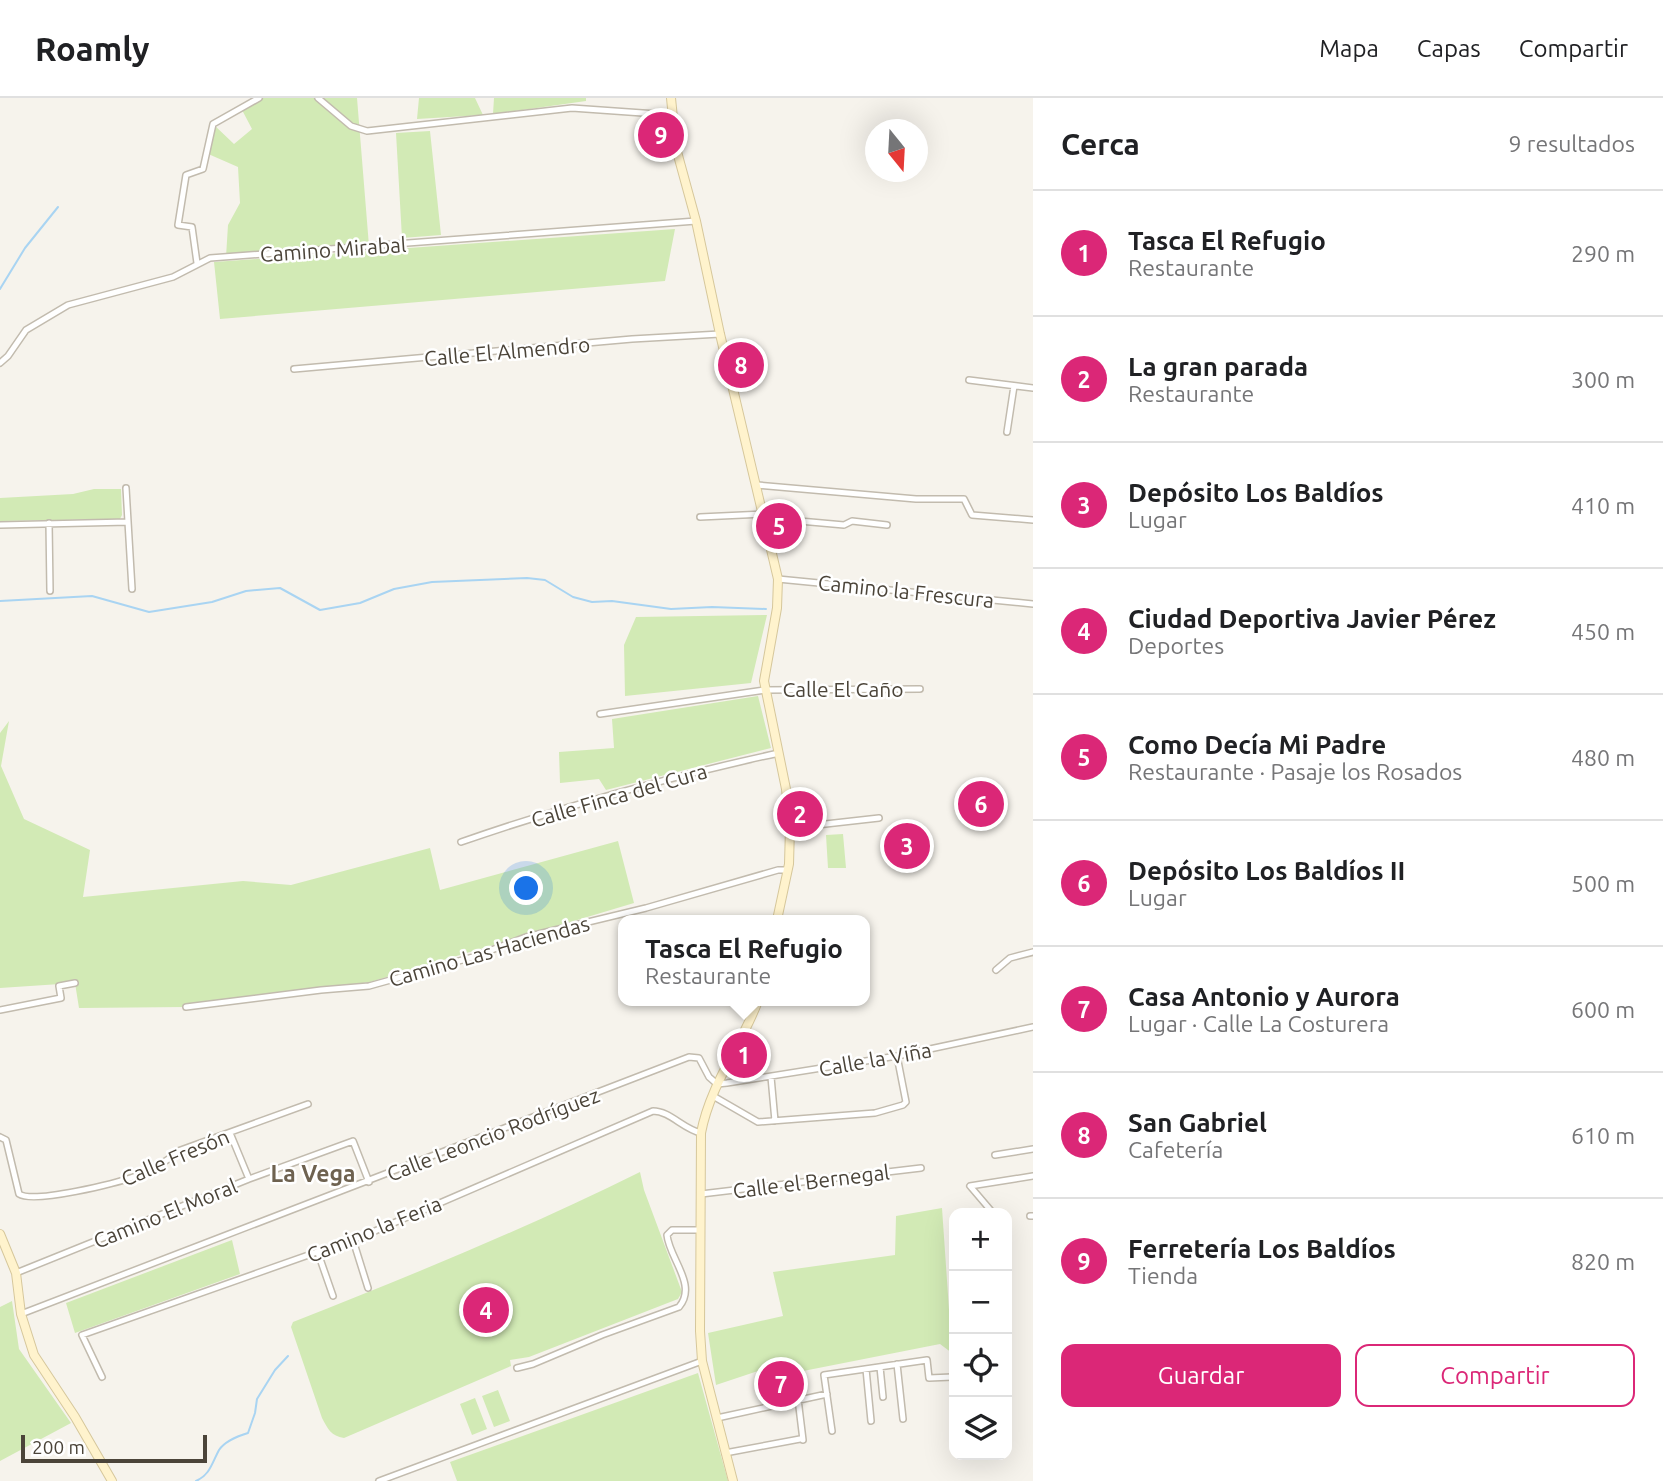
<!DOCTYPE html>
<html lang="es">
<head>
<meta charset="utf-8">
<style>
  :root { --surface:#fff; --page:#f6f6f6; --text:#202124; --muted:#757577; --line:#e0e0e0; --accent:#db2777 }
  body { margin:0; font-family:Ubuntu,sans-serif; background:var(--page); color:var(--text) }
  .controls { position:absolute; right:21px; bottom:21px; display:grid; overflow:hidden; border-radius:14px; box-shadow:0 7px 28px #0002 }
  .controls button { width:63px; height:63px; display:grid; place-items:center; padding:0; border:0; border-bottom:2px solid var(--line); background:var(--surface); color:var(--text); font:35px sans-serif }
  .compass { position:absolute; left:865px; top:21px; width:63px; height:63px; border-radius:50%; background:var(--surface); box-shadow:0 7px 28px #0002; rotate:162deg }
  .scale { position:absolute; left:21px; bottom:18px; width:186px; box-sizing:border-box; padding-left:7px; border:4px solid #4b4439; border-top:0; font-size:19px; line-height:24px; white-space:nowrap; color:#4b4439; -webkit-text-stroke:5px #fff; paint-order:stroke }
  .you { position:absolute; left:527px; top:791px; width:24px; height:24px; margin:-18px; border:5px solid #fff; border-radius:50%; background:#1a73e8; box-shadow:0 0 0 10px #1a73e833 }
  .badge { display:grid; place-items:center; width:46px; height:46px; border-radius:50%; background:var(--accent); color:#fff; font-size:23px; font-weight:700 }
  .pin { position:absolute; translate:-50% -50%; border:4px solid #fff; box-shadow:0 2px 7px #0006 }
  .popup { position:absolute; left:618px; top:817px; width:252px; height:91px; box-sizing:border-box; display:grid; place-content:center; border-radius:14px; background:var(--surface); filter:drop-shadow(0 2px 5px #0005); font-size:23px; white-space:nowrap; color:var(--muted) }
  .popup b { font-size:26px; color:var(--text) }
  .popup::after { content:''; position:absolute; left:50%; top:100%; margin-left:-14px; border:14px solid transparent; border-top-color:var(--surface) }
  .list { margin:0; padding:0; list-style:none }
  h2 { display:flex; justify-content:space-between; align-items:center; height:91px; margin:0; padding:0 28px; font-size:30px }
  h2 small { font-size:23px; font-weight:400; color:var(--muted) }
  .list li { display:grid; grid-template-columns:46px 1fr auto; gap:21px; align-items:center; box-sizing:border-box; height:126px; padding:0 28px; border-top:2px solid var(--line) }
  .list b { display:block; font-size:26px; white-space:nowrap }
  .list p { margin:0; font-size:23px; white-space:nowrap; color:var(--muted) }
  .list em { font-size:23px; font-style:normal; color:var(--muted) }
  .actions { display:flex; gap:14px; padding:21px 28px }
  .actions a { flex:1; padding:16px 0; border:2px solid var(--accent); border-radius:14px; text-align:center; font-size:24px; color:var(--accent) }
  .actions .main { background:var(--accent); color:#fff }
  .icon { flex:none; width:38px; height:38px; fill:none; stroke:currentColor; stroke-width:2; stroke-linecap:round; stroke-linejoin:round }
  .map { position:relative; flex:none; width:1033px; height:1383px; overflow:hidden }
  header { display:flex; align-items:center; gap:42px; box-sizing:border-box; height:98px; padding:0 35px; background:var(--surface); border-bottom:2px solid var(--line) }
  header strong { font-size:33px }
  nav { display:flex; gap:38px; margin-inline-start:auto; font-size:24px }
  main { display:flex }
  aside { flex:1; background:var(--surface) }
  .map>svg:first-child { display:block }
</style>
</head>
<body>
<header>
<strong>Roamly</strong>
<nav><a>Mapa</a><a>Capas</a><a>Compartir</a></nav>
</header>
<main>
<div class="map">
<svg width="1033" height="1383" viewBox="0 0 1033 1383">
  <rect width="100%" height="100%" fill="#f6f3ec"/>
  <path fill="#d2eab5" d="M259 0H357L369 148 226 159 228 127 240 105 238 69 206 55 213 26 234 46 252 31 241 10Z
    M419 0H475L483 17 417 21Z
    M494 0H586V3L493 16Z
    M430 33 441 137 402 140 396 35Z
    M675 131 665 183 220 221 214 164Z
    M94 391H121L122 417 120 421 0 423V400L73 396Z
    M767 517 751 585 625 598 624 547 636 519Z
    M758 598 771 650 606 692 599 681 560 685 559 654 614 650 612 621Z
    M9 623 1 668 24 721 90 752 83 799 243 783 291 787 430 750 440 792 618 743 634 805 370 884 186 909 79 910 75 885 0 890V635Z
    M843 736 846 770H828L826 737Z
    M640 1074 644 1092 682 1194 678 1201 529 1259 510 1262 511 1268 344 1340C331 1338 328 1331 322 1320L291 1229 293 1224C410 1178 527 1130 640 1074Z
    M942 1110 952 1255 940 1246 788 1276 786 1267H776L716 1287 708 1235 783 1218 773 1174 895 1157 896 1118Z
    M232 1142 240 1176 75 1235 66 1205Z
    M12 1203 19 1251 71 1325 0 1363V1209Z
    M698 1275 728 1383H457L450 1364Z
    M498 1292 510 1323 494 1329 482 1298Z
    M475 1300 487 1331 472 1337 460 1306Z"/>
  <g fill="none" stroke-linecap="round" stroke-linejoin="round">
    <path stroke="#a9d4f2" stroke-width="2" d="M0 191 25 150 58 109
      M0 503 92 498 149 514 212 504 246 493 280 490 320 512 360 505 394 491 432 484 527 480 545 482 573 499 592 504 612 503 671 511 712 509 766 511
      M196 1383C210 1377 212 1365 219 1352 225 1343 238 1338 248 1335L255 1315 257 1301 275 1272 288 1258"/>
    <defs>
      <path id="street" d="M318 0 351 28 367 33 572 10 671 17
        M197 165 192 129 178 127 186 77 203 71 213 26 259 0
        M0 265 8 258 26 232 68 207 173 179 210 160 696 123
        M294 271 632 241 720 236
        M969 282 1033 290
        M1007 334 1014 288
        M757 387 916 401H964L972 417 1033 422
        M126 390 132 491
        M700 419 765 416
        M766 420 844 427 852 423 887 427
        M49 425 50 493
        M0 427 128 424
        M778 481 1033 506
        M600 616 765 592 920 591
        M790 730 879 720
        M461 744C565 708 672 678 779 655
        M996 872 1010 860 1033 854
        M186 909 321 892 369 888 473 859 526 839 646 810 778 772H788
        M0 912 61 900 59 888 75 885
        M771 979 775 1023
        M713 998 758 1024 875 1015 903 1007 906 1004 897 958
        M230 1035 249 1081
        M0 1039 6 1042 19 1096C34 1106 117 1085 136 1078 151 1072 167 1064 178 1053L308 1006
        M995 1057 1033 1051
        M701 1096 921 1070
        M993 1115 970 1088 1033 1078
        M1030 1118H1033
        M353 1142 368 1190
        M318 1155 333 1198
        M16 1175 249 1081 353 1043 369 1084
        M21 1216 689 959 699 960 709 979 717 986 727 985 897 958 1033 929
        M897 1266 903 1321
        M880 1269 883 1299
        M517 1270 533 1266 602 1237 679 1209C698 1187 669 1160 667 1137L672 1132H700
        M866 1271 871 1323
        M102 1279 82 1237 368 1136 653 1013C670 1013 683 1031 701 1035
        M798 1301 803 1342
        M717 1320 827 1296
        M832 1333 824 1277 927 1262 929 1280 952 1279
        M725 1355 800 1341
        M379 1383 702 1263"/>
      <path id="secondary" d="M671 0 676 50 696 123 720 236 778 481 777 510 764 583 786 691 790 730 789 766 777 822
        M0 1136 16 1175 21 1216 34 1257 75 1319 112 1383
        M733 1383 702 1263 700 1233 701 1035C710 987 741 948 758 903"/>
    </defs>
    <use href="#street" stroke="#c2bbae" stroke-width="8"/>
    <use href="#secondary" stroke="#d6c79b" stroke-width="10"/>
    <use href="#street" stroke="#fff" stroke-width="5"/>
    <use href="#secondary" stroke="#fff3cd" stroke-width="8"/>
  </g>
  <g text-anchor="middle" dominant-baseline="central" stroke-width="5" stroke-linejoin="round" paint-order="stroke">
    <g font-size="21" fill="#4b4439" stroke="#fff">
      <text transform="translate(333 151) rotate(-4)">Camino Mirabal</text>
      <text transform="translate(507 253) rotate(-5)">Calle El Almendro</text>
      <text transform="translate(906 493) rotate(6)">Camino la Frescura</text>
      <text x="843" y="591">Calle El Caño</text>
      <text transform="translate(619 697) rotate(-16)">Calle Finca del Cura</text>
      <text transform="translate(489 853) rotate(-16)">Camino Las Haciendas</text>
      <text transform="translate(875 961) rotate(-10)">Calle la Viña</text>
      <text transform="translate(493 1036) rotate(-21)">Calle Leoncio Rodríguez</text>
      <text transform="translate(175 1059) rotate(-23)">Calle Fresón</text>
      <text transform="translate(811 1083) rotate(-7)">Calle el Bernegal</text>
      <text transform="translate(165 1115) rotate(-22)">Camino El Moral</text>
      <text transform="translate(374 1131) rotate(-22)">Camino la Feria</text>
    </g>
    <g font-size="23" font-weight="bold" fill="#6e6250" stroke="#fff">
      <text x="313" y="1075">La Vega</text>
    </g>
  </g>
</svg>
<div class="controls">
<button>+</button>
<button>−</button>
<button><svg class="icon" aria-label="locate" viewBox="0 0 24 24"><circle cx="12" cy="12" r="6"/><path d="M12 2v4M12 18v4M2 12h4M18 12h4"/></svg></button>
<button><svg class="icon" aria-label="layers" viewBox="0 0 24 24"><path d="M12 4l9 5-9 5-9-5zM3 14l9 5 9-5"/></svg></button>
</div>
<svg class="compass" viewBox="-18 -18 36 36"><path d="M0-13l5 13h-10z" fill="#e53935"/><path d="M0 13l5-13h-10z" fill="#757577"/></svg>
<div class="scale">200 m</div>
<div class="you"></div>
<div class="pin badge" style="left:744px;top:957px">1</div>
<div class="popup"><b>Tasca El Refugio</b>Restaurante</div>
<div class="pin badge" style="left:800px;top:716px">2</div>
<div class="pin badge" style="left:907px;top:748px">3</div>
<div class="pin badge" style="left:486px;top:1212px">4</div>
<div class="pin badge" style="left:779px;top:428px">5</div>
<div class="pin badge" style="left:981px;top:706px">6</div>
<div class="pin badge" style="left:781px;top:1286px">7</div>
<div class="pin badge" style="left:741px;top:267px">8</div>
<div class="pin badge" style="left:661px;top:37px">9</div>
</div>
<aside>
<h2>Cerca<small>9 resultados</small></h2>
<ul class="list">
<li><span class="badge">1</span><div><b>Tasca El Refugio</b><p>Restaurante</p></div><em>290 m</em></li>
<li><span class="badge">2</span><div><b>La gran parada</b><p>Restaurante</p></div><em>300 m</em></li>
<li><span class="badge">3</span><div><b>Depósito Los Baldíos</b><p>Lugar</p></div><em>410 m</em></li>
<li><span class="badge">4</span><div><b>Ciudad Deportiva Javier Pérez</b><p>Deportes</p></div><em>450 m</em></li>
<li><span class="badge">5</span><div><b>Como Decía Mi Padre</b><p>Restaurante · Pasaje los Rosados</p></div><em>480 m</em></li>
<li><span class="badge">6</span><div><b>Depósito Los Baldíos II</b><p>Lugar</p></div><em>500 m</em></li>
<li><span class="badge">7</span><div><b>Casa Antonio y Aurora</b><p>Lugar · Calle La Costurera</p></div><em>600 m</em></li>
<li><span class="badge">8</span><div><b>San Gabriel</b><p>Cafetería</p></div><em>610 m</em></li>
<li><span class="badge">9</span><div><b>Ferretería Los Baldíos</b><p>Tienda</p></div><em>820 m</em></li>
</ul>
<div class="actions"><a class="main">Guardar</a><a>Compartir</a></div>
</aside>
</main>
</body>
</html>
